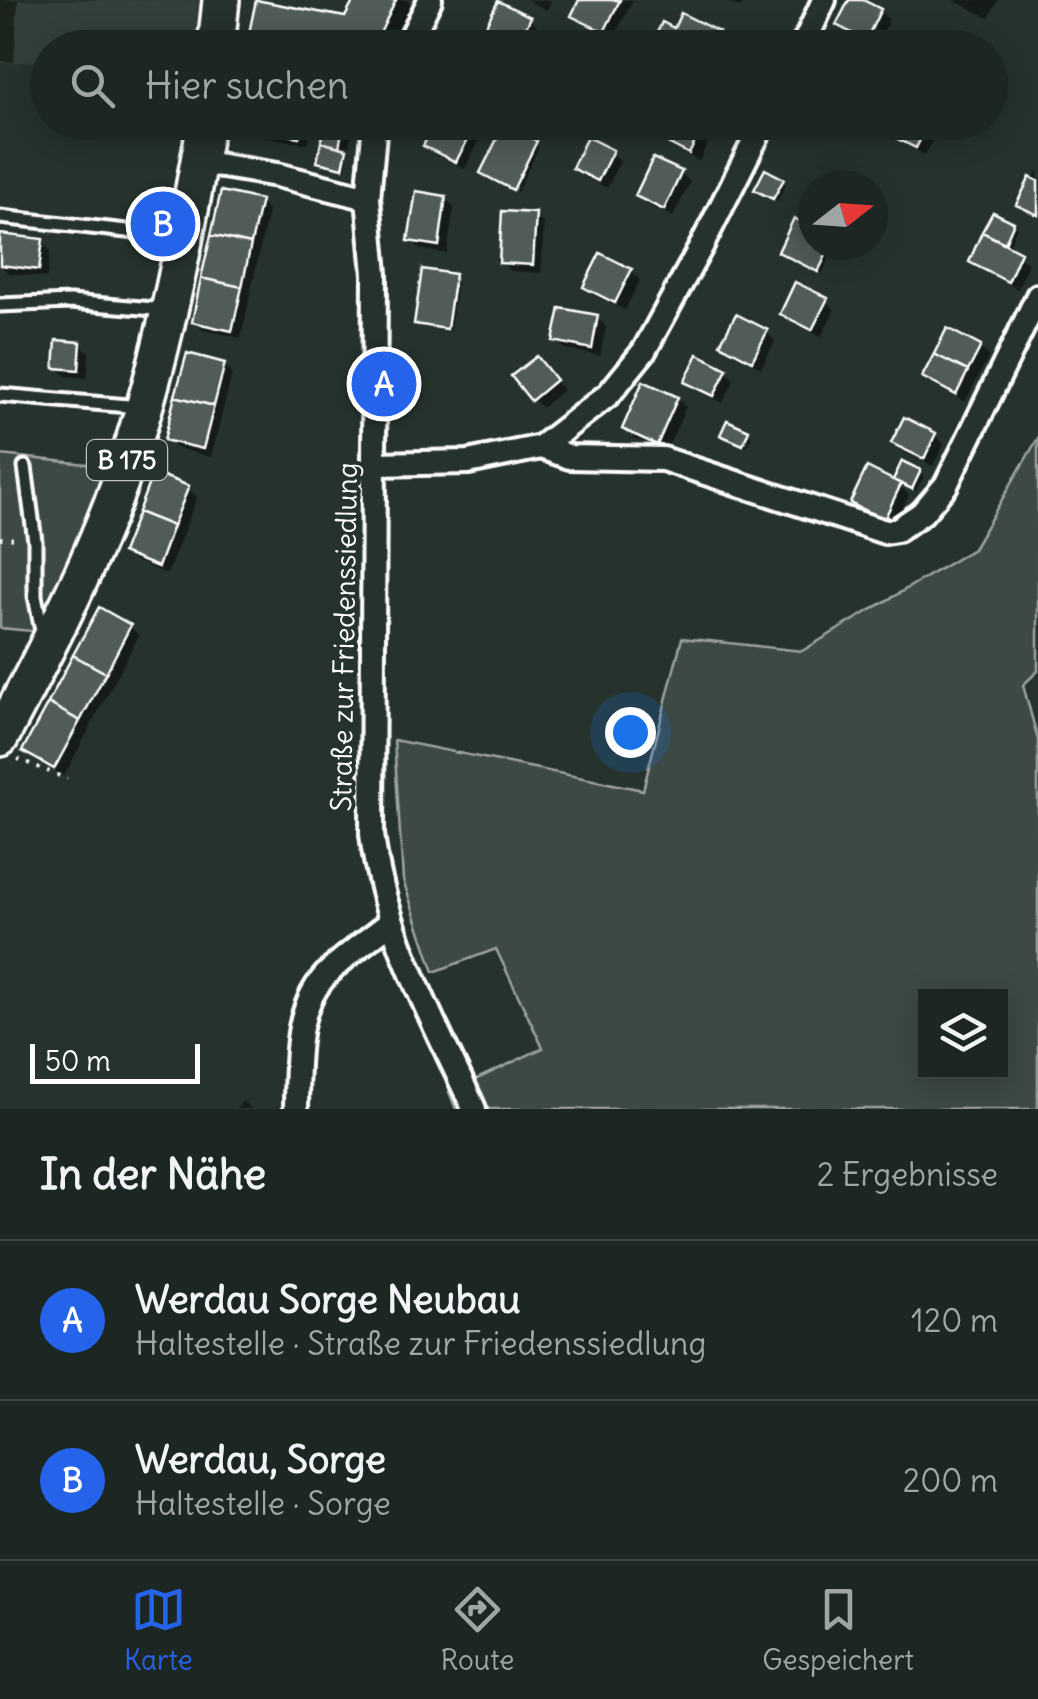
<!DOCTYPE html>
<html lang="de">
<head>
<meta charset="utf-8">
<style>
  :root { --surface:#1c2622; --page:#29322f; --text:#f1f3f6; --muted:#a0a5a5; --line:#3a4340; --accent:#2563eb }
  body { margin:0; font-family:Delius,sans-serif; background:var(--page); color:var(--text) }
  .controls { position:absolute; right:30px; bottom:30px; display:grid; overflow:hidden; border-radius:0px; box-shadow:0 5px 25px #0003 }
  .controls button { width:90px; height:90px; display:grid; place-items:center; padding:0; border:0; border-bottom:2px solid var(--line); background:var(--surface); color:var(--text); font:50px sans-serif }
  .compass { position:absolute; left:798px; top:170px; width:90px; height:90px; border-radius:50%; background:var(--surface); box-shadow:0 5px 25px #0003; rotate:73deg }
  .scale { position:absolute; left:30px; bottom:25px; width:170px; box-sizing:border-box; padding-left:10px; border:5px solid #fff; border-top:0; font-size:28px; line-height:35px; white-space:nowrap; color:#fff; -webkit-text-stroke:8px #26332d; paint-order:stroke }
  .you { position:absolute; left:630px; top:732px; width:35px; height:35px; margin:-25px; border:8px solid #fff; border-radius:50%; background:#1a73e8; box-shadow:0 0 0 15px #1a73e833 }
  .badge { display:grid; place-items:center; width:65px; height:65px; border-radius:50%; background:var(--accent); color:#fff; font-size:32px; font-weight:700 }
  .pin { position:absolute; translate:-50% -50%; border:5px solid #fff; box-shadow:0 2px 10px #0006 }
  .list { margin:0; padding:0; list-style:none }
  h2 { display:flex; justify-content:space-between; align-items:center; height:130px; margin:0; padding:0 40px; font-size:42px }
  h2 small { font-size:32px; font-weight:400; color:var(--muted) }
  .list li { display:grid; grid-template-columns:65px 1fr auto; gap:30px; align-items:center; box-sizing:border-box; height:160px; padding:0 40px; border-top:2px solid var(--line) }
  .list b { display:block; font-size:38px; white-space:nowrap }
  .list p { margin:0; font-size:32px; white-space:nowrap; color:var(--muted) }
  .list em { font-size:32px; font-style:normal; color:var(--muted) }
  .icon { flex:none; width:55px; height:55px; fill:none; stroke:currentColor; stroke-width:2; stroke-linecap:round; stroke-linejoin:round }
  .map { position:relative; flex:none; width:1038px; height:1109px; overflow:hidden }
  .search { position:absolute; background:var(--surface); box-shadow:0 5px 25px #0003; left:30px; right:30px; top:30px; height:110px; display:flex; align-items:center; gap:25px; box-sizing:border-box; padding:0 35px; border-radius:55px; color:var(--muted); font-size:38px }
  .sheet { height:450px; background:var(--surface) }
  nav { display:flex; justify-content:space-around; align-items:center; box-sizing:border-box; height:140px; border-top:2px solid var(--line); background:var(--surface); font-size:28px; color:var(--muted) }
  nav a { display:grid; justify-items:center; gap:5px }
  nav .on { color:var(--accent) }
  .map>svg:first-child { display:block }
</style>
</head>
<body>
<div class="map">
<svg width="1038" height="1109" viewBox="0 0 1038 1109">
  <rect width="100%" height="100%" fill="#26332d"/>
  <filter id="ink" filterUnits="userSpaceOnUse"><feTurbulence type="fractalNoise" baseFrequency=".01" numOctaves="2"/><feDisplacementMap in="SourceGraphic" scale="20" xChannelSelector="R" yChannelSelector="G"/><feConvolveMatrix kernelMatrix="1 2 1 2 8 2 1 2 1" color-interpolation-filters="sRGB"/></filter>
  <g filter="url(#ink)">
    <path fill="#333f3a" d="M0 0H198V47L48 48 47 61 0 63Z"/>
    <path fill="#3e4944" stroke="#9ea4a2" stroke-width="2.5" fill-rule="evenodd" d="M1038 438V671L1023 685 1038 740V1109H456L449 1092 543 1048 496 949 434 972 403 880 394 740 643 790 682 638 802 651 973 549ZM926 996H1000V1072H926Z
      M0 455 107 466 42 632 0 628Z"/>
    <path fill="#0007" d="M0 0H18L14 62 0 61Z
      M357 0H407L413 6 393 48H261L251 37 346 20Z
      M527 0H551L547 10Z
      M582 0H633L613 39 583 24 574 15Z
      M723 0H744L741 8Z
      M851 0 880 11 889 20 876 47 848 33 839 25Z
      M953 0H998L989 18Z
      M530 19 539 28 529 48H478Z
      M675 31 717 34 726 43 724 48H652Z
      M556 38 574 48H552Z
      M931 38 951 48H926Z
      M237 122H310L311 124 308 144 245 134Z
      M318 122H346L353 129 349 146 331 142V147L348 151 346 170 319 161 325 138 316 129Z
      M438 122 487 125 465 169 435 154 426 146Z
      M671 122H696L712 135 699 161 672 148 663 139Z
      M888 122H933L939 128 925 155 893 139 884 130Z
      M535 143 539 147 517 192 483 173Z
      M611 152 620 161 607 188 584 177 575 168Z
      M1038 170V218L1019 204Z
      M681 173 690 182 673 217 647 205 638 196Z
      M782 181 786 184 778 201 761 193Z
      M445 198 454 207 447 254 420 249 411 240Z
      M259 202 268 211 241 338 203 330 194 321Z
      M535 216 544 224 541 273 510 271 501 262Z
      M1013 224 1017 227 1008 248 1028 263 1018 289 981 270 972 261 993 239 986 231Z
      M813 230V245H836L822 274 784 255Z
      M42 242 50 251 47 278 8 273 0 265V256Z
      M631 271 640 280 625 310 595 296 586 287Z
      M454 276 457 280 450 331 420 327 416 323Z
      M826 300 835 309 821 337 792 322 783 313Z
      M597 318 606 327 600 356 565 349 556 340Z
      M766 332 775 341 761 368 732 353 723 344Z
      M80 344 89 353 87 378 66 376 57 367Z
      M980 348 989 356 965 402 934 385 925 377Z
      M223 365 232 374 211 457 176 448 167 439Z
      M545 368 563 390 542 408 533 399Z
      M726 371 734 380 723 403 696 390 687 381Z
      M677 399 686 407 666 452 634 438 625 429Z
      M748 432 752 436 747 447 723 435Z
      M935 435 944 444 933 466 903 452 894 443Z
      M903 464 924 476 916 491 896 482 909 495 893 527 862 512 853 503 894 483Z
      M188 488 197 497 167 574 134 561 125 552Z
      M130 627 139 635 64 776 34 760 25 751Z
      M243 1101 251 1109H236Z"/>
    <path fill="#515c57" stroke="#fff" stroke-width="2.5" d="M256 0 345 17 354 0H396L373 48H299L248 38Z
      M579 0H620L604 32 571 16Z
      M849 0H863L881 9 866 40 836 25Z
      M498 1 531 17 516 48H475Z
      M681 13 719 32 711 48H650L662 22 674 28Z
      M234 122H302L299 137 234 126Z
      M315 122H344L339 147 321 142 323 132 314 130Z
      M435 122H476L456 162 423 146Z
      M668 122 704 124 689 154 660 139Z
      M885 122H929L916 148 881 131Z
      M504 125 537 141 513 190 480 173Z
      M587 137 613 150 598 181 572 168Z
      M321 142 347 149 343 168 317 162Z
      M653 158 682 171 664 210 635 196Z
      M765 169 784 179 773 199 754 190Z
      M1030 177 1038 181V215L1016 205Z
      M221 191 261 200 251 244 211 235Z
      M416 191 446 196 439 246 408 241Z
      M502 211 536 213 533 265 499 263Z
      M993 212 1014 222 1005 243 982 232Z
      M794 218 813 228V245H831L818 272 778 252Z
      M982 232 1021 252 1008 282 969 262Z
      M0 234 43 239 39 270 0 265Z
      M211 235 251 244 242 287 201 278Z
      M600 253 632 269 615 303 583 287Z
      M422 269 455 274 447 329 414 324Z
      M201 278 242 287 232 331 192 322Z
      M795 282 828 298 812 330 780 314Z
      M560 308 598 315 592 349 553 341Z
      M736 314 768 330 752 361 720 344Z
      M947 328 981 346 968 371 934 354Z
      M56 340 81 342 79 370 54 368Z
      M187 353 225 363 214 406 175 396Z
      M698 354 727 369 714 396 684 382Z
      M934 354 968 371 956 395 922 377Z
      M537 356 556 380 531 401 511 376Z
      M643 381 678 397 657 445 622 429Z
      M175 396 214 406 203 449 164 440Z
      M904 417 936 433 924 459 891 443Z
      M727 420 749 430 743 445 720 435Z
      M902 461 921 470 912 489 893 480Z
      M867 467 901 484 884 520 850 503Z
      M153 472 189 486 173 526 138 512Z
      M138 512 173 526 158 567 122 553Z
      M99 607 131 625 106 673 73 655Z
      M73 655 106 673 80 721 48 703Z
      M48 703 80 721 54 769 22 751Z"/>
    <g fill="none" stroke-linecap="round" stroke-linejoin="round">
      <defs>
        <path id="lane" d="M0 217 181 237
          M0 305 70 302 166 310
          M0 395 140 407
          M25 467 35 541V596L43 636"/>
        <path id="street" d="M406 48 430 0
          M802 48 824 0
          M375 122 368 198 375 274 372 834C383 931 434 1021 474 1109
          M199 162 277 175 368 198
          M541 447 570 457 663 459 885 532 897 530 922 513 946 485 1038 296
          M376 464 468 462 541 447 609 394 644 351 702 245 764 122
          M296 1109C297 1063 293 1004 331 970 350 952 372 937 392 921"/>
        <path id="primary" d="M216 48 221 0
          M0 738C50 643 102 544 134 441 167 337 187 230 206 122"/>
      </defs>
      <use href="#lane" stroke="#fff" stroke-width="19"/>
      <use href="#street" stroke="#fff" stroke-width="30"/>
      <use href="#primary" stroke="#fff" stroke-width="42"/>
      <path stroke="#fff" stroke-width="4" stroke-dasharray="2.5 8" stroke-linecap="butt" d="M0 538 20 539
        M18 759 67 779"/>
      <use href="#lane" stroke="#26332d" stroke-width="11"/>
      <use href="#street" stroke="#26332d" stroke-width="22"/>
      <use href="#primary" stroke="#26332d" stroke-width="35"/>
    </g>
  </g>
  <g text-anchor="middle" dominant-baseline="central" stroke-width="8" stroke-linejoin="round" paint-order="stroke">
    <rect fill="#26332d" stroke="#bec2c0" stroke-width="2.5" x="87" y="440" width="80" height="40" rx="8"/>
    <g font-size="25" font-weight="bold" fill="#fff">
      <text x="127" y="460">B 175</text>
    </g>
    <g font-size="28" fill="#fff" stroke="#26332d">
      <text transform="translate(344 637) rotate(-89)">Straße zur Friedenssiedlung</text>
    </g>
  </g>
</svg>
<div class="controls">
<button><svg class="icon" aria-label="layers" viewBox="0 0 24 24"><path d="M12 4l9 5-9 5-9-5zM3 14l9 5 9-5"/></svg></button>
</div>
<svg class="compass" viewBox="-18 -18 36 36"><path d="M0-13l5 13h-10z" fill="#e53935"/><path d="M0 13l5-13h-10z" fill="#a0a5a5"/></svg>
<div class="scale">50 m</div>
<div class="you"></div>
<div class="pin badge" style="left:384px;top:384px">A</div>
<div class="pin badge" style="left:163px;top:224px">B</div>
<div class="search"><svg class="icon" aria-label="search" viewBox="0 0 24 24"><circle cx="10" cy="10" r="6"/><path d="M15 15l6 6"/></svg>Hier suchen</div>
</div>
<section class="sheet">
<h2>In der Nähe<small>2 Ergebnisse</small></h2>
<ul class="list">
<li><span class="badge">A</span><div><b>Werdau Sorge Neubau</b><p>Haltestelle · Straße zur Friedenssiedlung</p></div><em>120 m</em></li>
<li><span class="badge">B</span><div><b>Werdau, Sorge</b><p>Haltestelle · Sorge</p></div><em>200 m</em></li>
</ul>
</section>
<nav>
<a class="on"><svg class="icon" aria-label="map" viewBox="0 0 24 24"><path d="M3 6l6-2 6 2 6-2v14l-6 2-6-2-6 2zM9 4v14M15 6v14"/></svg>Karte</a>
<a><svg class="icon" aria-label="directions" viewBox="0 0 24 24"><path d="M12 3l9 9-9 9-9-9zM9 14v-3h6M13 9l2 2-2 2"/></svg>Route</a>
<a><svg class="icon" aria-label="saved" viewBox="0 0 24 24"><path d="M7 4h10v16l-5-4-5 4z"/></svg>Gespeichert</a>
</nav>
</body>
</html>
